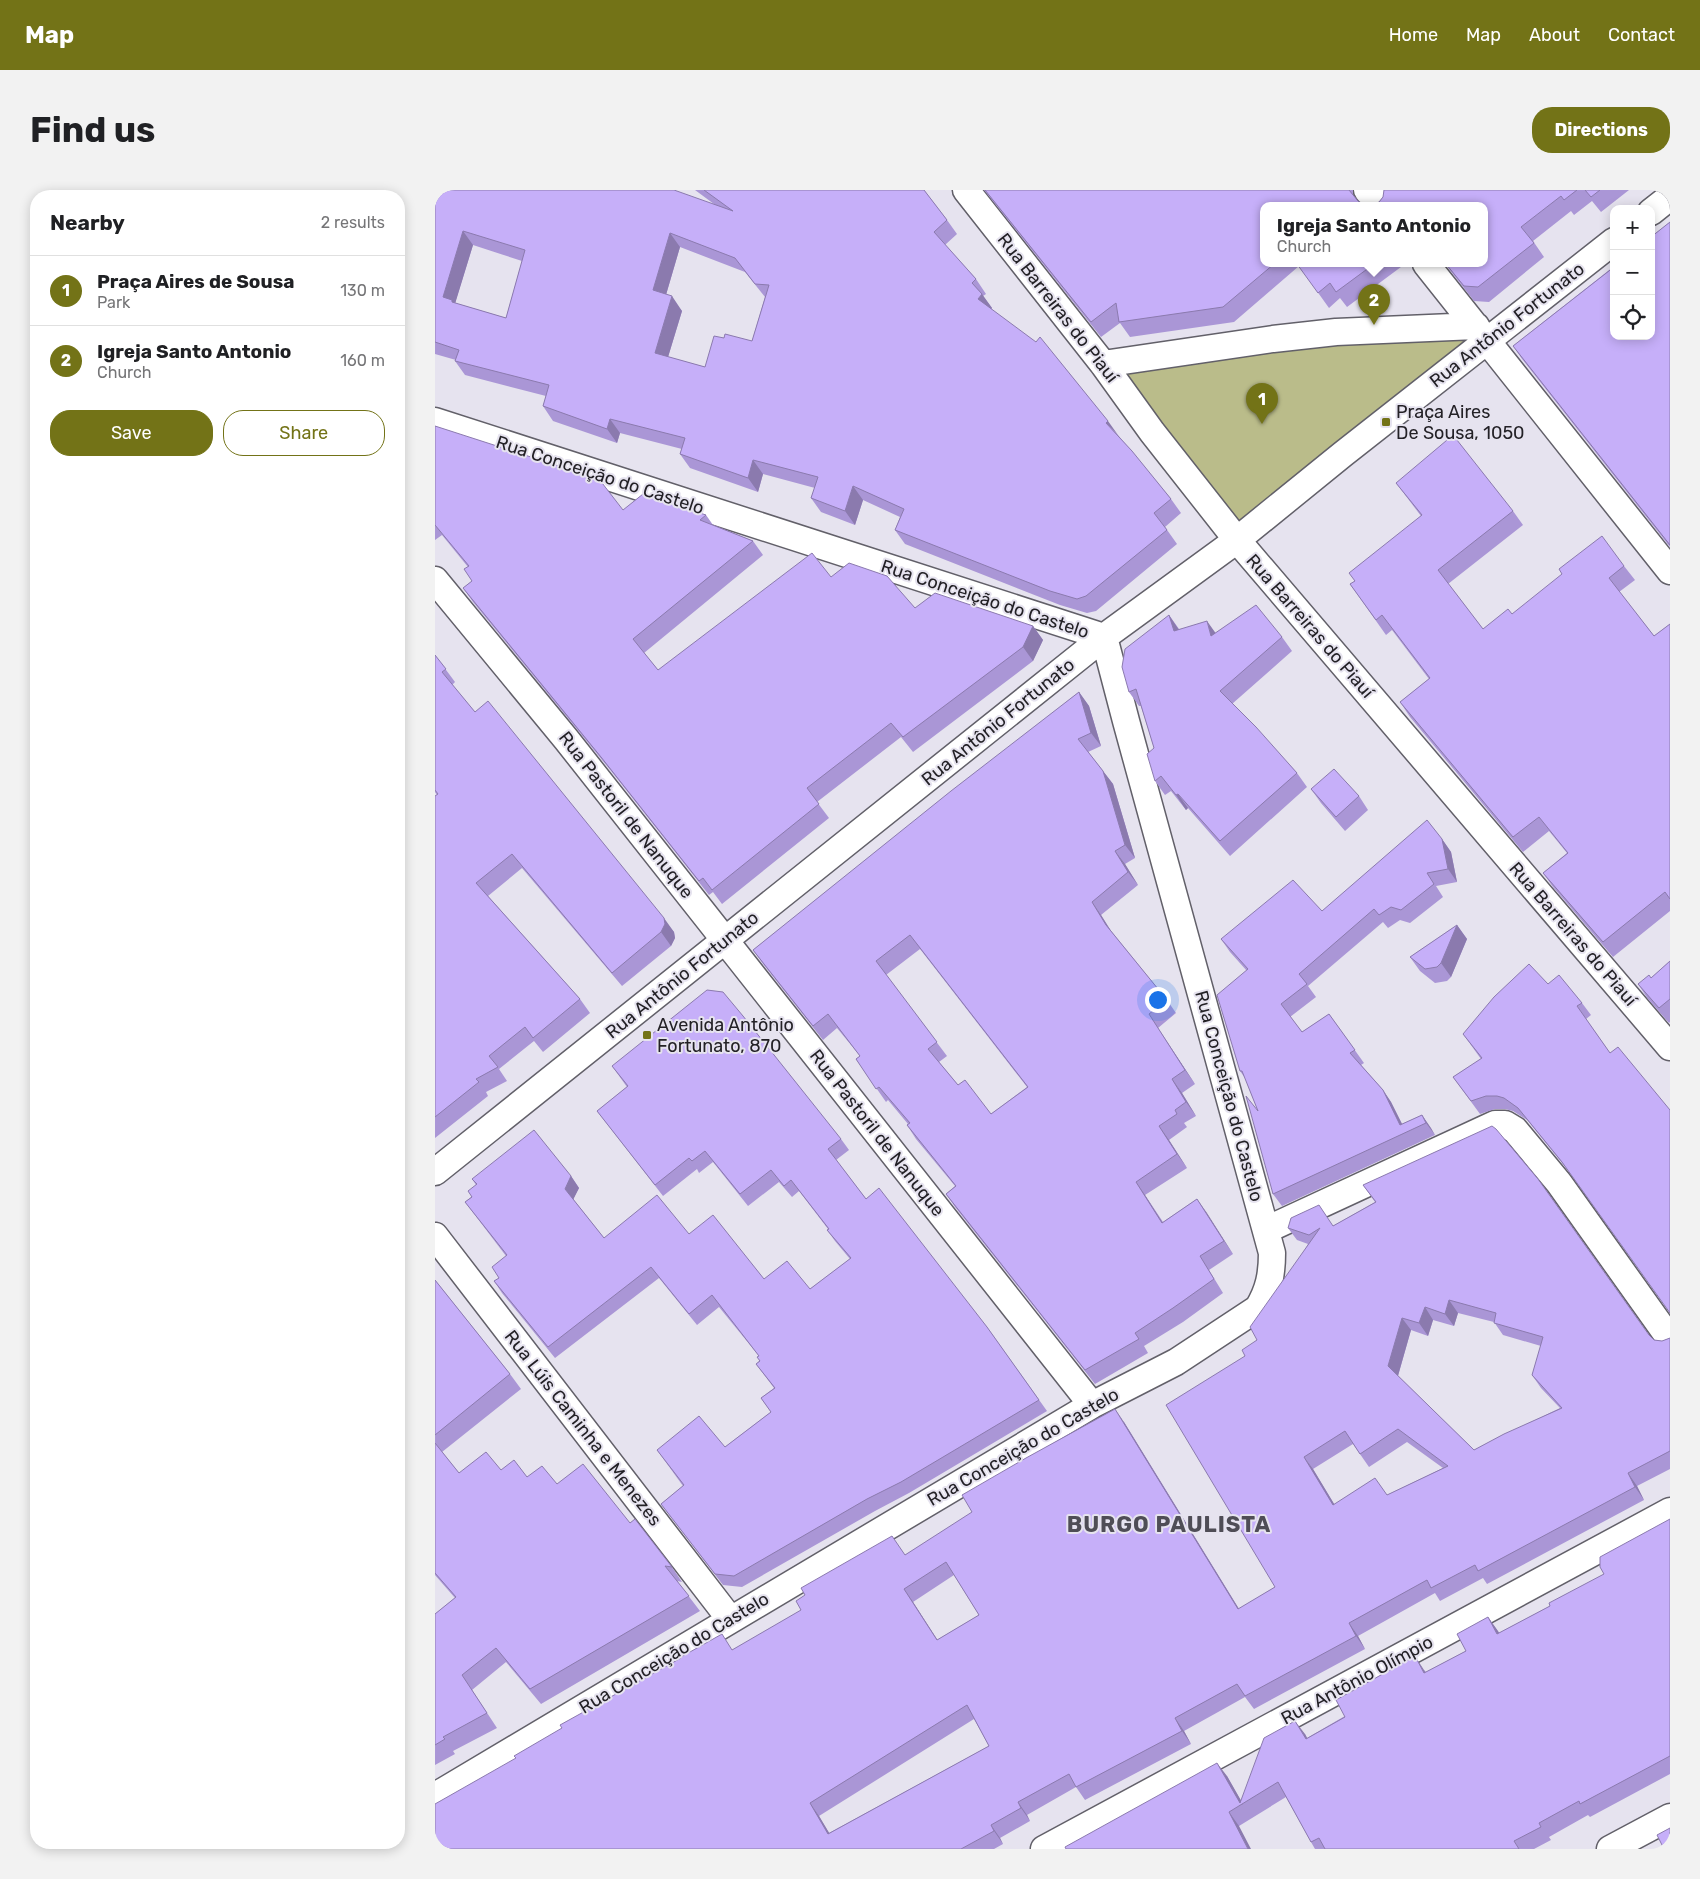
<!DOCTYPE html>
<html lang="en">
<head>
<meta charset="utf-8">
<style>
  :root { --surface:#fff; --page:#f2f2f2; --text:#202124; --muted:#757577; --line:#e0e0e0; --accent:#737317 }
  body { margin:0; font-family:Rubik,sans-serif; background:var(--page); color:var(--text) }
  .controls { position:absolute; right:15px; top:15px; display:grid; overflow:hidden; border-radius:10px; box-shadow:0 2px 12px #0003 }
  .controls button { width:45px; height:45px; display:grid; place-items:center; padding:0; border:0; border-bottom:1px solid var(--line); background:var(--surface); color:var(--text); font:25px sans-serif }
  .you { position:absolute; left:722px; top:809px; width:18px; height:18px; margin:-12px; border:4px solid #fff; border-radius:50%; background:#1a73e8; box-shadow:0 0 0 8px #1a73e833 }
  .badge { display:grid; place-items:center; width:32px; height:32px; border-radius:50%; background:var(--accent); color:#fff; font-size:16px; font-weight:700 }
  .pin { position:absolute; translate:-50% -41px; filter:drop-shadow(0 1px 2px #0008) }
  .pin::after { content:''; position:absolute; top:26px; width:18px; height:15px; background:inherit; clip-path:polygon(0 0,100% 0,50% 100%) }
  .popup { position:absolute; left:825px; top:12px; width:228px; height:65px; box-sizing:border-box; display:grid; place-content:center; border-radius:10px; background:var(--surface); filter:drop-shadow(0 1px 4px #0005); font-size:16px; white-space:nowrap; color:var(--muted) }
  .popup b { font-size:19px; color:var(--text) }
  .popup::after { content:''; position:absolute; left:50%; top:100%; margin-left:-10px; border:10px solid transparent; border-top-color:var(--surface) }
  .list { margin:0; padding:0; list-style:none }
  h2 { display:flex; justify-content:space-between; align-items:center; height:65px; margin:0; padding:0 20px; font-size:21px }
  h2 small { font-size:16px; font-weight:400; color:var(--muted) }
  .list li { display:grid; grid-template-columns:32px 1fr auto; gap:15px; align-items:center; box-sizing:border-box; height:70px; padding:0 20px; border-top:1px solid var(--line) }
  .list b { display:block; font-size:19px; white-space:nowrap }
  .list p { margin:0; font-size:16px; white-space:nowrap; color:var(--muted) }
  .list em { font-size:16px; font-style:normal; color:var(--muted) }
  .actions { display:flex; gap:10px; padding:15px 20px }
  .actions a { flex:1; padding:11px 0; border:1px solid var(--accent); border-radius:20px; text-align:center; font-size:18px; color:var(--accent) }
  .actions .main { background:var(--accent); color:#fff }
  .icon { flex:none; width:28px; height:28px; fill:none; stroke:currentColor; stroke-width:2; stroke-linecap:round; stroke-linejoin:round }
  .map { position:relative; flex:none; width:1235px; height:1659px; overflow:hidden; border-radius:20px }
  header { display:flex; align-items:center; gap:30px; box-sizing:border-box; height:70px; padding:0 25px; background:var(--accent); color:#fff }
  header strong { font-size:24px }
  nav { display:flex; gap:28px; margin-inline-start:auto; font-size:18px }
  .intro { display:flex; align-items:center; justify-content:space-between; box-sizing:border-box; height:120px; padding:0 30px }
  h1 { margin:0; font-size:35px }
  .button { padding:12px 22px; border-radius:20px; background:var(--accent); color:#fff; font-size:18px; font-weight:700 }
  main { display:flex; gap:30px; padding:0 30px }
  aside { flex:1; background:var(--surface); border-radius:20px; box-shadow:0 2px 12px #0003 }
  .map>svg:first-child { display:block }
</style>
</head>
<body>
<header>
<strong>Map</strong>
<nav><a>Home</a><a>Map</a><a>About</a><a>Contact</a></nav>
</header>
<div class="intro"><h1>Find us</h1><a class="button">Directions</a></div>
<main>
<aside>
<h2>Nearby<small>2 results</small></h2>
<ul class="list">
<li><span class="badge">1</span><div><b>Praça Aires de Sousa</b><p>Park</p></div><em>130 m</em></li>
<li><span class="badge">2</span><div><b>Igreja Santo Antonio</b><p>Church</p></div><em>160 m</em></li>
</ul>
<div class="actions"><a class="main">Save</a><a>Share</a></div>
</aside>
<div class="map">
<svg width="1235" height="1659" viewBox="0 0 1235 1659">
  <rect width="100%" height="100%" fill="#e6e3ef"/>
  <path fill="#babc8a" d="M1049 146 804 344 663 171 875 152Z"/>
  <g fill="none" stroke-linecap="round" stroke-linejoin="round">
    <defs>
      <path id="street" d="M531 0 668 174 717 242 802 350 1235 857
        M932 0 945 16
        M1216 22 1235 7
        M991 74 1235 381
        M668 174 838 149 901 142 1041 136
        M0 231 669 447 691 531 837 1063C837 1084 834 1100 823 1118L741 1172 657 1215 0 1606
        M0 390 131 549 657 1215
        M0 982 669 447 802 350 908 264 1179 51
        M831 1040 1060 934H1070L1080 940 1124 993 1235 1149
        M0 1046 295 1429
        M609 1659 1235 1321
        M1175 1659 1235 1627"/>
    </defs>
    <use href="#street" stroke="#626069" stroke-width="29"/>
    <use href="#street" stroke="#fff" stroke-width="26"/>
  </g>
  <path fill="#aa96d6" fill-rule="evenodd" d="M0 0 279 14 260 0H489L512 30 522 44 510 55 541 89 551 104 548 106 557 118 556 119 683 245 736 309 746 323 730 337 742 354 661 421 652 423 625 415 470 354 460 340 465 327 428 310 420 335 386 322 376 308 380 298 328 284 323 302 255 278 245 264 247 259 185 243 182 253 118 231 108 216 111 206 30 185 20 171 21 170 0 164ZM38 55 87 71 71 128 20 113ZM245 57 310 82 330 107 317 151 289 148 270 177 233 167 247 121 231 105Z
    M549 0H918V5L923 11 930 15 937 16 944 12 948 7 949 0H1194L1166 22 1157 11 1139 25 1136 21 1098 51 1109 67 1054 112 1039 111 1010 74H1049V16H829V74H970L912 117 905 108 894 118 864 76 799 132 695 147 685 133 666 147Z
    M1235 32V357L1087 169 1078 156Z
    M0 236 188 320 271 325 278 335 318 351 328 365 209 463 223 480 396 387 480 418 598 436 608 450 598 471 478 562 466 547 382 612 394 628 287 714 278 702 274 705 176 581 38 412 28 398 37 391 33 377 7 345 0 350Z
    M961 293 1078 321 1088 335 1013 394 1048 439 1077 424 1189 376 1200 390 1184 402 1219 446 1235 434V721L1178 767 1118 697 1108 683 1132 663 1114 641 1088 662 975 527 965 512 994 489 957 440 951 445 915 394 920 391 986 326Z
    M734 425 744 439 780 443 847 447 857 461 797 514 862 583 872 597 795 666 753 618 751 620 736 601 730 605 720 591 719 558 706 516H704L694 502Z
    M0 465 20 492 17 495 40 522 239 742 240 748 236 756 187 796 87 678 53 706 145 809 155 823 108 862 99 851 64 879 72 891 51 902 53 906 0 948V606L2 605 0 602Z
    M644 502 654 516 666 556 653 562 668 581 678 594 700 668 690 674 703 695 666 725 676 741 732 810 741 823 723 838 760 894 747 903 761 926 749 933 752 937 734 950 752 978 710 1005 728 1032 762 1009 798 1064 774 1080 788 1103 748 1132 709 1156 713 1163 660 1194 520 1017 511 1004 520 996 481 949 472 935 473 934 453 910 451 912 421 869 425 866 402 838 388 850 328 774 318 760ZM485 759 592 897 556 924 523 895 504 872 512 866 451 785Z
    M876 599 924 606 933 620 910 641 886 613Z
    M1007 649 1016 662 1022 692 1001 696 1008 707 975 733 965 730 953 738 948 732 873 796 881 807 855 827 867 842 894 824 929 873 926 875 948 900 956 912 967 934 987 925 1000 945 847 1016 838 1004 823 921 810 888 805 881 812 781 795 762 786 749 887 721Z
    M1022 735 1032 749 1016 787 1012 791 1000 793 985 781 975 767Z
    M1235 771V832L1234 833 1213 809 1203 794 1216 788Z
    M1113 794 1147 813 1156 825 1151 829 1175 863 1136 984 1092 930 1078 921 1070 919H1060L1045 924 1018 887 1046 869 1028 844Z
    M177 876 406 949 414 960 401 970 431 1009 552 1137 612 1221 474 1303 440 1321 307 1397 288 1395 226 1314 248 1296 222 1260 290 1257 336 1222 326 1208 339 1198 321 1174 324 1171V1166L284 1117 262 1135 224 1088 120 1168 67 1103 59 1091 64 1088 71 1066 30 1012 36 1007 41 995 37 989 136 986 144 998 138 1009 169 1048 254 1044 329 1089 375 1099 415 1069 400 1051 392 1040 393 1039 364 1001 357 1007 344 992 313 1016 278 972 264 983 262 979 228 1006 162 921 192 897Z
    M928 995 1214 1145 1219 1150 1227 1151 1235 1148V1279L1202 1296 1209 1310 1052 1394 1048 1388 1005 1411 1000 1403 923 1446 930 1459 819 1519 810 1507 749 1541 756 1554 650 1610 641 1597 592 1625 595 1631 565 1648 568 1654 559 1659H0L297 1460 470 1365 689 1232 804 1419 840 1397 810 1166 822 1150 873 1054 862 1050 853 1038 898 1036 940 1012ZM1023 1123 1059 1132 1068 1145 1106 1156 1097 1185 1106 1198 1125 1218 1039 1260 963 1186 976 1140 993 1146 998 1130 1019 1136ZM972 1252 1008 1278 952 1305 899 1314 878 1279 918 1254 934 1277ZM519 1385 544 1425 502 1450 478 1412ZM539 1529 554 1556 394 1643 384 1626Z
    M0 1090 75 1184 86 1199 7 1262 24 1283 66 1280 122 1294 195 1333 237 1377 247 1392 242 1391 265 1421 106 1514 71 1472 37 1500 62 1538 18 1561 20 1564 0 1575V1424L20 1408 0 1385Z
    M1235 1329V1584L1155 1627 1153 1625 1114 1647 1116 1650 1099 1659H880L876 1652 851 1607 804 1636 631 1659 792 1586 806 1611 870 1544 872 1548 989 1480 991 1482 1031 1461 1053 1427 1064 1443 1115 1416 1169 1384Z"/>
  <path fill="#8b7aae" d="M28 41 38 55 20 114 8 107Z
    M235 43 245 57 228 115 218 100Z
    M547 104 557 118 553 123 543 109Z
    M237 106 247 121 230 177 220 163Z
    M175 229 185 243 182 253 172 239Z
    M673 231 683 245 671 233Z
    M318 270 328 284 323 302 313 288Z
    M418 296 428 310 420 335 410 321Z
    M734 425 744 440 739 441Z
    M772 431 782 445 776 446Z
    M598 436 608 450 598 471 588 457Z
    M644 502 654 516 666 556 656 543Z
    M668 581 678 594 700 668 690 655Z
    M743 604 753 618 751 620 741 605Z
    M1007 649 1016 662 1022 692 1013 679Z
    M680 661 690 674 703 695 693 682Z
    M657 712 666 725 681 749 671 735Z
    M229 728 239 742 240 748 236 756 226 742Z
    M1022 735 1032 749 1016 787 1006 773Z
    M714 824 723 838 760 894 750 880Z
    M737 889 747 903 761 926 751 912Z
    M948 900 956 912 971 942 965 935Z
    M987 925 996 938 1000 945 991 933Z
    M724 936 734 950 752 978 742 964Z
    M136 986 144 998 138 1010 130 999Z
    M701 992 710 1005 736 1046 727 1033Z
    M762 1009 772 1023 798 1064 789 1051Z
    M1014 1110 1023 1123 1019 1136 1010 1124Z
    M990 1117 998 1130 993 1146 984 1133Z
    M967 1128 976 1140 962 1189 953 1176Z
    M680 1219 689 1232 812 1432 803 1419Z
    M869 1267 878 1279 907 1327 898 1315Z
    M1193 1283 1202 1296 1209 1310 1200 1297Z
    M469 1399 478 1412 511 1463 502 1450Z
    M1053 1427 1063 1441 1072 1457 1062 1444Z
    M914 1433 923 1446 930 1459 921 1446Z
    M980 1466 989 1480 998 1497 989 1483Z
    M740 1528 749 1541 756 1554 747 1541Z
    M860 1531 870 1544 880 1563 871 1549Z
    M782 1573 792 1586 808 1614 806 1615Z
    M583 1612 592 1625 595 1631 586 1618Z
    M375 1613 384 1626 402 1656 393 1644Z
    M794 1622 804 1636 816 1659H813Z
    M556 1635 565 1648 568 1654 559 1641Z"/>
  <path fill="#c6aff9" stroke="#8b7aae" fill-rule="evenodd" d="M0 0H239L298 21 269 0H489L512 30 499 42 541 89 537 93 547 104 543 109 601 152 605 147 673 231 671 233 697 261 736 309 719 323 732 340 651 406 642 409 615 401 460 340 469 319 418 296 410 321 376 308 383 287 318 270 313 288 245 264 250 248 175 229 172 239 108 216 114 195 20 171 24 160 0 152ZM28 41 90 60 71 128 17 112V110L8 107ZM235 43 300 68 320 94 334 95 317 151 290 144 289 148 279 146 270 177 220 163 237 106 218 100Z
    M550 0H914L923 11 930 15 937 16 944 12 948 7 949 0H1142L1129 10 1126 6 1086 37 1099 53 1043 97 1029 96 1011 74H1049V16H829V74H839L788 117 684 132 681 113 656 132Z
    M1150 0H1165L1156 7Z
    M1235 32V355L1078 156 1179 77V146H1216V47Z
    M862 74H939L901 102 895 93 883 103Z
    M0 236 164 289 188 320 208 304 271 325 265 330 318 351 198 449 223 480 377 363 396 387 414 373 452 386 480 418 500 403 598 436 588 457 468 547 456 533 372 598 384 614 277 700 268 688 264 691 166 567 28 398 37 391 29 379 34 376 0 335Z
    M1018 245 1078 321 1003 380 1048 439 1073 419 1077 424 1127 384 1124 379 1167 346 1189 376 1174 388 1219 446 1235 434V709L1230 702 1168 752 1108 683 1133 663 1104 627 1078 647 965 512 995 488 947 425 941 430 915 394 920 391 914 383 987 325 961 293Z
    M821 415 847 447 785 501 821 537 862 583 785 651 743 604 741 605 726 586 720 591 712 564 719 558 701 499 694 502 687 477 690 459 734 425 739 441 772 431 776 446Z
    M0 465 11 479 7 482 40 522 53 511 229 728 230 734 226 742 177 783 77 664 41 693 145 809 98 848 90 837 54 866 63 877 41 889 44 892 0 927V606L3 604 0 600Z
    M644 502 656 543 643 549 668 581 690 655 680 661 693 682 657 712 671 735 732 810 714 824 750 880 737 889 751 912 740 920 742 924 724 936 742 964 701 992 727 1033 762 1009 789 1051 765 1066 779 1089 738 1118 700 1143 704 1149 650 1180 511 1004 521 996 472 935 475 933 444 897 441 899 421 869 425 866 393 824 378 836 318 760 516 601ZM475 745 593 897 556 924 530 890 523 895 493 859 502 852 441 771Z
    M899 579 924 606 901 627 876 599Z
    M992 630 1007 649 1013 679 992 683 999 694 966 720 956 717 944 725 939 719 864 784 872 794 846 814 867 842 894 824 920 860 915 863 948 900 965 935 987 925 991 933 838 1004 811 906 823 921 807 881H805L782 805 813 779 786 749 858 690 887 721Z
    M1022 735 1006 773 1002 777 990 779 975 767Z
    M1235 771V809L1224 818 1203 794 1214 785 1216 788Z
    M1094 774 1113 794 1124 785 1147 813 1142 816 1175 863 1183 857 1235 920V1123L1127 972 1083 918 1069 908 1062 906H1051L1036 911 1018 887 1047 868 1028 844 1059 807Z
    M272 800 288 802 308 826 406 949 393 959 431 1009 444 998 552 1137 604 1210 466 1292 432 1309 299 1386 280 1384 226 1314 249 1295 222 1260 264 1226 290 1257 336 1222 326 1208 340 1198 321 1174 325 1171 322 1167 324 1166 277 1105 254 1124 216 1077 113 1157 59 1091 64 1088 57 1077 72 1065 30 1012 37 1007 33 1001 42 994 37 989 99 940 136 986 130 999 169 1048 222 1005 254 1044 278 1025 329 1089 352 1071 375 1099 416 1068 392 1040 394 1039 356 990 349 996 336 980 305 1004 270 961 257 971 254 968 220 995 162 921 193 896 177 876Z
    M1057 936 1061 939 1103 989 1214 1145 1219 1150 1227 1151 1235 1148V1261L1193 1283 1200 1297 1043 1381 1040 1375 996 1398 992 1390 914 1433 921 1446 810 1506 802 1494 740 1528 747 1541 641 1597 634 1584 583 1612 586 1618 556 1635 559 1641 526 1659H0V1614L81 1568 79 1566 127 1538 125 1535 246 1468V1467L287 1444 297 1460 366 1420 361 1411 370 1405 366 1398 457 1346 470 1365 537 1322 527 1305 591 1268 680 1219 803 1419 840 1397 731 1215 810 1166 807 1160 822 1150 815 1137 885 1038 874 1045 853 1038 856 1028 884 1015 898 1036 941 1012 928 995ZM1014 1110 1061 1123 1059 1133 1108 1147 1097 1185 1127 1218 1069 1244 1039 1260 953 1176 967 1128 984 1133 990 1117 1010 1124ZM963 1239 1013 1276 952 1305 940 1288 898 1315 869 1267 910 1241 925 1264ZM511 1372 544 1425 502 1450 469 1399ZM532 1515 554 1556 393 1644 375 1613Z
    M0 1090 75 1184 0 1245Z
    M0 1253 24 1283 51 1262 66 1280 79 1270 92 1287 107 1276 122 1294 148 1274 195 1333 200 1329 237 1377 230 1376 254 1406 95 1499 61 1458 27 1485 52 1523 8 1547 10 1549 0 1555V1424L21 1407 0 1383Z
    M1235 1329V1566L1145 1614 1144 1611 1104 1633 1106 1637 1079 1651 1084 1659H890L884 1648 876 1652 843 1592 794 1622 813 1659H631L630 1657 782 1573 805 1613 829 1548 860 1531 871 1549 910 1527 901 1510 980 1466 989 1483 1031 1461 1022 1444 1053 1427 1062 1444 1115 1416 1114 1413 1169 1384 1165 1377V1367Z
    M1235 1638V1659H1229L1222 1645Z"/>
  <g fill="#737317" stroke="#e6e3ef" stroke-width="2">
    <rect x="946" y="227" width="10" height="10" rx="2.5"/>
    <rect x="207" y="840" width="10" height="10" rx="2.5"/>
  </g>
  <g text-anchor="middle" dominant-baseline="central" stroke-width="4" stroke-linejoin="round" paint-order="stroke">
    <g font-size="18" fill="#232126" stroke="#e6e3ef">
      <text transform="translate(623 118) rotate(52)">Rua Barreiras do Piauí</text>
      <text transform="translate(1072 135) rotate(-38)">Rua Antônio Fortunato</text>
      <text transform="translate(165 285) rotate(18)">Rua Conceição do Castelo</text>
      <text transform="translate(550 409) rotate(18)">Rua Conceição do Castelo</text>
      <text transform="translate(875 436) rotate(49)">Rua Barreiras do Piauí</text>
      <text transform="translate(563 532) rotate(-39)">Rua Antônio Fortunato</text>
      <text transform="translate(191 625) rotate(52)">Rua Pastoril de Nanuque</text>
      <text transform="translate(1138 744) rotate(49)">Rua Barreiras do Piauí</text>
      <text transform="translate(247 785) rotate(-39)">Rua Antônio Fortunato</text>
      <text transform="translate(794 906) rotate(75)">Rua Conceição do Castelo</text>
      <text transform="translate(442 943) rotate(52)">Rua Pastoril de Nanuque</text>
      <text transform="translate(148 1238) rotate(52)">Rua Lúis Caminha e Menezes</text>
      <text transform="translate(588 1257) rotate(-30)">Rua Conceição do Castelo</text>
      <text transform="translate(239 1463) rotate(-31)">Rua Conceição do Castelo</text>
      <text transform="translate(922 1490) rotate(-28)">Rua Antônio Olímpio</text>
    </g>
    <g font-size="18" fill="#232126" stroke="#e6e3ef" text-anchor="start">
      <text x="961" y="222">Praça Aires<tspan x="961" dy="21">De Sousa, 1050</tspan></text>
      <text x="222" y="835">Avenida Antônio<tspan x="222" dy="21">Fortunato, 870</tspan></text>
    </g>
    <g font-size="22" font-weight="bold" letter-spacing="1" fill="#4f4d56" stroke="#e6e3ef">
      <text x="734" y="1334">BURGO PAULISTA</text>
    </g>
  </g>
</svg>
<div class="controls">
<button>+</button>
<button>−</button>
<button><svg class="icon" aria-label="locate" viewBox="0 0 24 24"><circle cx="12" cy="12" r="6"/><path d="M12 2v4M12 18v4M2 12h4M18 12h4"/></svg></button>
</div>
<div class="you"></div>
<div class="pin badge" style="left:827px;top:234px">1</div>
<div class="pin badge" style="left:939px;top:135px">2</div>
<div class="popup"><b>Igreja Santo Antonio</b>Church</div>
</div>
</main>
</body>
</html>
